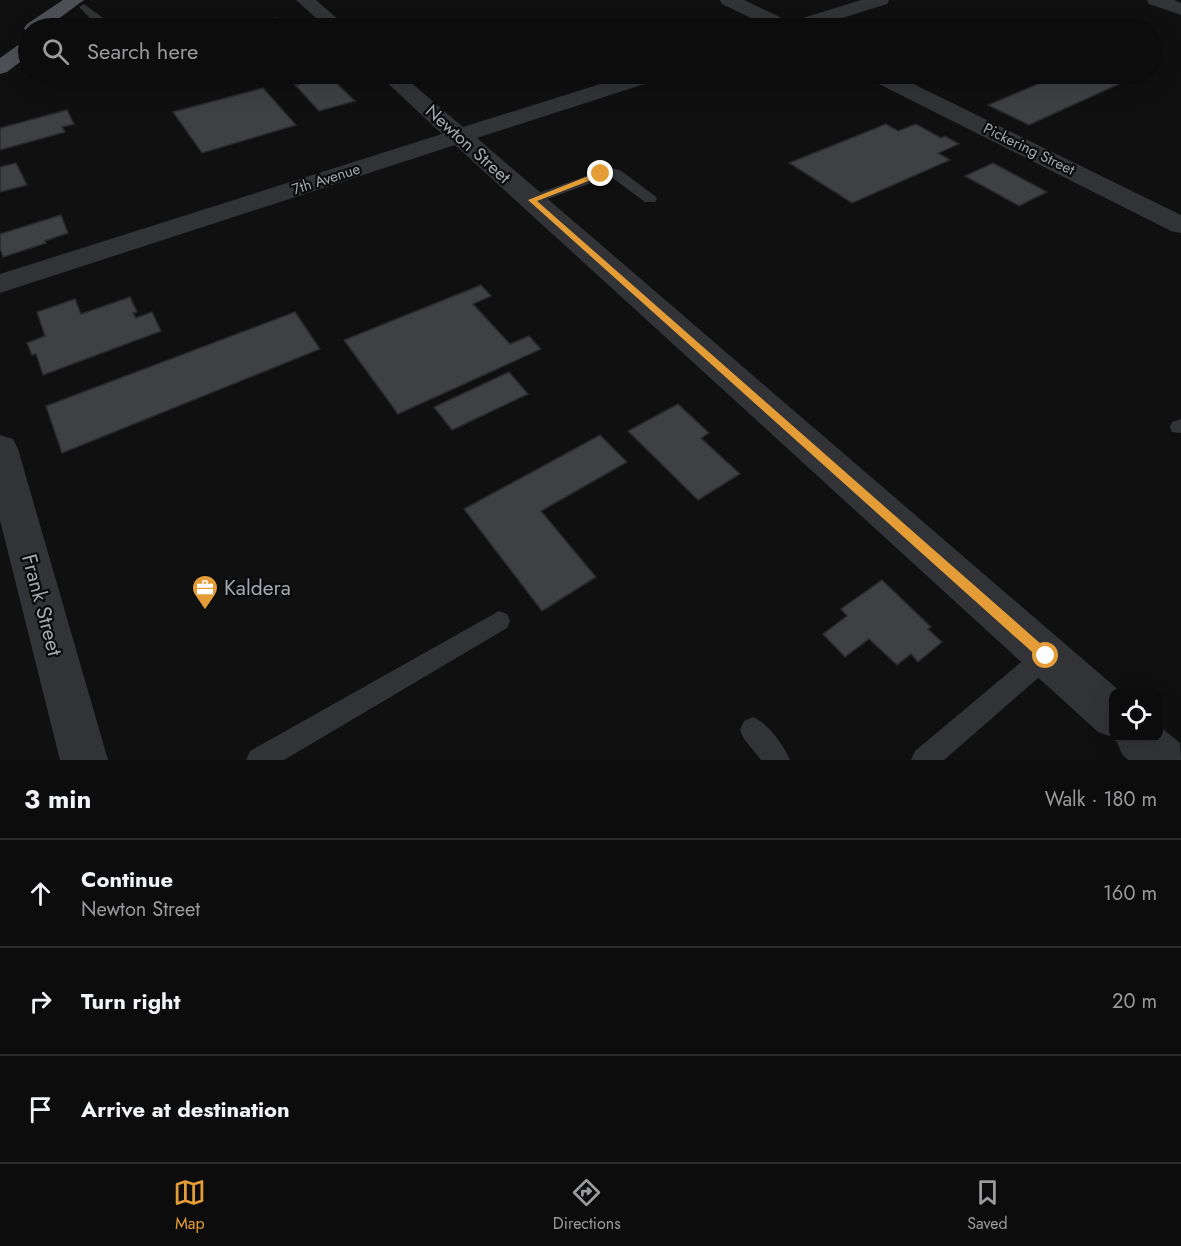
<!DOCTYPE html>
<html lang="en">
<head>
<meta charset="utf-8">
<style>
  :root { --surface:#0c0c0d; --page:#151516; --text:#f1f3f6; --muted:#9a9b9d; --line:#2c2c2e; --accent:#e49d36 }
  body { margin:0; font-family:Jost,sans-serif; background:var(--page); color:var(--text) }
  .controls { position:absolute; right:18px; bottom:18px; display:grid; overflow:hidden; border-radius:12px; box-shadow:0 6px 24px #0002 }
  .controls button { width:54px; height:54px; display:grid; place-items:center; padding:0; border:0; border-bottom:2px solid var(--line); background:var(--surface); color:var(--text); font:30px sans-serif }
  .stop { position:absolute; width:18px; height:18px; margin:-14px; border:4px solid #e49d36; border-radius:50%; background:#fff }
  .stop.end { background:#e49d36; border-color:#fff; box-shadow:0 2px 6px #0008 }
  .list { margin:0; padding:0; list-style:none }
  h2 { display:flex; justify-content:space-between; align-items:center; height:78px; margin:0; padding:0 24px; font-size:26px }
  h2 small { font-size:20px; font-weight:400; color:var(--muted) }
  .list li { display:grid; grid-template-columns:39px 1fr auto; gap:18px; align-items:center; box-sizing:border-box; height:108px; padding:0 24px; border-top:2px solid var(--line) }
  .list b { display:block; font-size:22px; white-space:nowrap }
  .list p { margin:0; font-size:20px; white-space:nowrap; color:var(--muted) }
  .list em { font-size:20px; font-style:normal; color:var(--muted) }
  .icon { flex:none; width:33px; height:33px; fill:none; stroke:currentColor; stroke-width:2; stroke-linecap:round; stroke-linejoin:round }
  .map { position:relative; flex:none; width:1181px; height:760px; overflow:hidden }
  .search { position:absolute; background:var(--surface); box-shadow:0 6px 24px #0002; left:18px; right:18px; top:18px; height:66px; display:flex; align-items:center; gap:15px; box-sizing:border-box; padding:0 21px; border-radius:33px; color:var(--muted); font-size:22px }
  .sheet { height:402px; background:var(--surface) }
  nav { display:flex; justify-content:space-around; align-items:center; box-sizing:border-box; height:84px; border-top:2px solid var(--line); background:var(--surface); font-size:16px; color:var(--muted) }
  nav a { display:grid; justify-items:center; gap:3px }
  nav .on { color:var(--accent) }
  .map>svg:first-child { display:block }
</style>
</head>
<body>
<div class="map">
<svg width="1181" height="760" viewBox="0 0 1181 760">
  <rect width="100%" height="100%" fill="#101011"/>
  <path fill="#3f4044" stroke="#2a2a2d" stroke-width="1.5" d="M277 18 291 28H252L248 24Z
    M1062 74H1118L1130 79 1029 125 988 105Z
    M329 76 355 101 319 111 295 85Z
    M263 88 296 125 202 153 173 112Z
    M67 110 74 124 62 127 65 132 0 150V128Z
    M886 124 898 131 916 124 941 138 945 136 959 144 938 153 950 160 852 203 789 163Z
    M16 163 27 185 0 192V167Z
    M993 163 1047 192 1019 206 965 176Z
    M61 215 68 233 45 241 46 243 3 257 0 248V234Z
    M481 285 491 296 473 304 510 344 529 336 541 349 398 414 344 340Z
    M130 297 137 312 133 313 136 318 152 312 161 331 43 375 36 354 32 355 27 343 45 336 37 312 75 299 81 314Z
    M295 312 320 349 62 453 46 406Z
    M509 372 528 394 452 430 434 407Z
    M678 404 709 433 701 438 740 474 698 500 628 431Z
    M600 435 627 462 541 511 596 577 542 611 464 509Z
    M882 580 931 627 928 629 942 642 918 662 911 654 897 665 869 639 845 657 823 634 847 616 841 609Z"/>
  <g fill="none" stroke-linecap="round" stroke-linejoin="round">
    <path fill="#313336" fill-rule="evenodd" d="M84 4 103 18 110 28H100L79 7Z
      M609 168 620 170 655 196 657 199 655 202H645L610 176 537 203H527L525 200 527 197Z
      M1181 419V433L1172 432 1170 427 1172 422Z
      M499 611 507 614 510 621 507 628 284 760H246L250 751Z
      M1046 645 1054 648 1058 656 1054 664 944 760H911L915 751 1038 648Z
      M753 717C769 724 783 744 790 760H761L744 739 740 730 744 721Z"/>
    <path fill="#313336" fill-rule="evenodd" d="M296 0H316L348 28H327Z
      M720 0H744L790 22 861 0H889L887 4 810 28H772L722 4Z
      M1147 0H1174L1181 3V15L1149 4Z
      M378 74H401L463 127 632 74H662L660 79 477 138 1121 692H1114V738H1158V725L1180 743 1181 760H1128L1122 754 1115 738 1098 732 455 145 0 293V274L442 134Z
      M866 74H893L1181 215V233L1171 231 869 79Z
      M0 435 13 439 18 449 108 760H60L0 520Z"/>
    <path fill="#4e5055" fill-rule="evenodd" d="M63 0H84L46 28H28L27 32 24 28 27 24Z
      M28 41V56L7 72 0 74V58L21 43Z"/>
  </g>
  <path fill="#e49d36" d="M601 171 604 175 537 201 1050 652 1052 656 1050 660H1041L528 200Z"/>
  <defs>
    <symbol id="office-pin" viewBox="-11 -11 22 30"><path d="M0 17L-7.5 6A9.5 9.5 0 1 1 7.5 6Z" fill="#e49d36" stroke="#0b0b0c"/><path d="M-6-3h4V-5.5h4V-3h4V5H-6ZM-1-4.5V-3h2v-1.5ZM-6 0V1H6V0Z" fill="#fff"/></symbol>
  </defs>
  <g fill-rule="evenodd">
    <use href="#office-pin" x="190" y="573" width="30" height="40"/>
  </g>
  <g text-anchor="middle" dominant-baseline="central" stroke-width="4.5" stroke-linejoin="round" paint-order="stroke">
    <g font-size="15" fill="#a2a8b1" stroke="#0b0b0c">
      <text transform="translate(1029 149) rotate(26)">Pickering Street</text>
      <text transform="translate(326 179) rotate(-18)">7th Avenue</text>
    </g>
    <g font-size="18" fill="#a2a8b1" stroke="#0b0b0c">
      <text transform="translate(468 144) rotate(42)">Newton Street</text>
    </g>
    <g font-size="21" fill="#a2a8b1" stroke="#0b0b0c" text-anchor="start">
      <text x="224" y="588">Kaldera</text>
    </g>
    <g font-size="21" fill="#a2a8b1" stroke="#0b0b0c">
      <text transform="translate(42 605) rotate(75)">Frank Street</text>
    </g>
  </g>
</svg>
<div class="controls">
<button><svg class="icon" aria-label="locate" viewBox="0 0 24 24"><circle cx="12" cy="12" r="6"/><path d="M12 2v4M12 18v4M2 12h4M18 12h4"/></svg></button>
</div>
<div class="stop" style="left:1046px;top:656px"></div>
<div class="stop end" style="left:601px;top:174px"></div>
<div class="search"><svg class="icon" aria-label="search" viewBox="0 0 24 24"><circle cx="10" cy="10" r="6"/><path d="M15 15l6 6"/></svg>Search here</div>
</div>
<section class="sheet">
<h2>3 min<small>Walk · 180 m</small></h2>
<ul class="list">
<li><svg class="icon" aria-label="ahead" viewBox="0 0 24 24"><path d="M12 20V5M6 11l6-6 6 6"/></svg><div><b>Continue</b><p>Newton Street</p></div><em>160 m</em></li>
<li><svg class="icon" aria-label="right" viewBox="0 0 24 24"><path d="M7 20v-9h11M14 6l5 5-5 5"/></svg><div><b>Turn right</b></div><em>20 m</em></li>
<li><svg class="icon" aria-label="arrive" viewBox="0 0 24 24"><path d="M6 21V4h12l-3 4 3 4H6"/></svg><div><b>Arrive at destination</b></div></li>
</ul>
</section>
<nav>
<a class="on"><svg class="icon" aria-label="map" viewBox="0 0 24 24"><path d="M3 6l6-2 6 2 6-2v14l-6 2-6-2-6 2zM9 4v14M15 6v14"/></svg>Map</a>
<a><svg class="icon" aria-label="directions" viewBox="0 0 24 24"><path d="M12 3l9 9-9 9-9-9zM9 14v-3h6M13 9l2 2-2 2"/></svg>Directions</a>
<a><svg class="icon" aria-label="saved" viewBox="0 0 24 24"><path d="M7 4h10v16l-5-4-5 4z"/></svg>Saved</a>
</nav>
</body>
</html>
